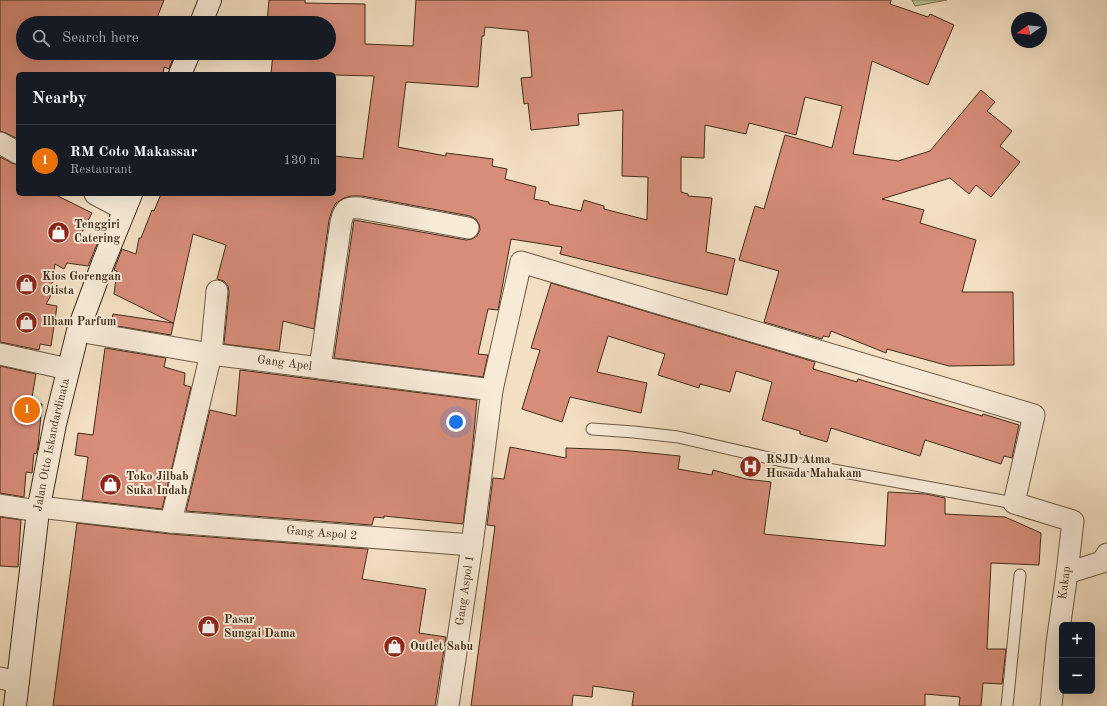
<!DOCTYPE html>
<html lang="en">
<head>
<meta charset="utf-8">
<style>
  :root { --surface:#171b24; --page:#242831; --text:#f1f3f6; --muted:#9ea1a6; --line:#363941; --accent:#2563eb }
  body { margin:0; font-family:"Old Standard TT",serif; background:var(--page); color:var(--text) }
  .controls { position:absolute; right:12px; bottom:12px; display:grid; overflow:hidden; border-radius:6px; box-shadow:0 4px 16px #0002 }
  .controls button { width:36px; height:36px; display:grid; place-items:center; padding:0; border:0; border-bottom:1px solid var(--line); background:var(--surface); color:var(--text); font:20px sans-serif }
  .compass { position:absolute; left:1011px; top:12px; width:36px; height:36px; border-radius:50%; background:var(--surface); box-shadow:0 4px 16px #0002; rotate:256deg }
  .you { position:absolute; left:456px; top:422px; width:14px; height:14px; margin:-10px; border:3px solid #fff; border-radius:50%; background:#1a73e8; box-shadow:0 0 0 6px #1a73e833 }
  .badge { display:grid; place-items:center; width:26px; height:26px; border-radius:50%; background:var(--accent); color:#fff; font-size:13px; font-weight:700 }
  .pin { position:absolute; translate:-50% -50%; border:2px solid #fff; box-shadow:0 1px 4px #0006 }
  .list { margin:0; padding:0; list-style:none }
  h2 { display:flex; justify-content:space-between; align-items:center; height:52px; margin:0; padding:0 16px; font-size:17px }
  h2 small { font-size:13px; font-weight:400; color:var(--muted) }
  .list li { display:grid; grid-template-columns:26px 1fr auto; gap:12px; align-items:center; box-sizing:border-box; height:72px; padding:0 16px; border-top:1px solid var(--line) }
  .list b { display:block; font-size:15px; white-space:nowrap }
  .list p { margin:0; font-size:13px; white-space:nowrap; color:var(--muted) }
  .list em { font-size:13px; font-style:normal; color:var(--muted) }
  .icon { flex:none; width:22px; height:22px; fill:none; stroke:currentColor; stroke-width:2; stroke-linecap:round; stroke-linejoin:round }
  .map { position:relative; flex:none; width:1107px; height:706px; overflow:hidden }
  .search { position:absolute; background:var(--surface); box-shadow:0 4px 16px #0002; left:16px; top:16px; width:320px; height:44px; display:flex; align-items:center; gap:10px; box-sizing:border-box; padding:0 14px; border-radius:22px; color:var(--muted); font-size:15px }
  .panel { position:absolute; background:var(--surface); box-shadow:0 4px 16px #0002; left:16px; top:72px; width:320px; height:124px; border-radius:6px }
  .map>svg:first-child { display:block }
</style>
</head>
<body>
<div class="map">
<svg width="1107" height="706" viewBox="0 0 1107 706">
  <rect width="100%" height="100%" fill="#f3dfc2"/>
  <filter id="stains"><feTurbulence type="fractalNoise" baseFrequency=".005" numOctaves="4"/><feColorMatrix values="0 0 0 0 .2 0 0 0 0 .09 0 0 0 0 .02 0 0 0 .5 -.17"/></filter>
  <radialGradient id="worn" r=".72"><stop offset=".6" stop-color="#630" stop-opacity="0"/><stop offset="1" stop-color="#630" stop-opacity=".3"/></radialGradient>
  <path fill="#bac293" stroke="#7e7856" d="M912 0H947L915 6Z"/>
  <path fill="#d78d7a" stroke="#412e19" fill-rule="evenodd" d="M0 0H164L155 23H23V53H175L169 69 164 67 163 74H18V139L6 133 0 131Z
    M269 0H305V3L365 4V44L413 46 416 0H891L890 4 928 17 930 14 954 25 928 85 872 61 853 154 898 161 930 151 981 90 995 102 987 111 1012 131 1000 146 1020 162 991 197 976 185 969 194 950 178 882 199 924 210 920 223 976 240 962 292H1013L1014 365 949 366 887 349 886 353 831 331 829 337 823 336 822 339 764 322 779 271 739 260 755 206 764 209 785 135 832 148 842 106 805 97 796 135 749 123 746 134 705 125 704 158 681 157V192L688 194V196L712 198 706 252 735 259 727 295 560 254 562 247 511 239 498 310 488 309 478 354 488 355 483 377 334 358 354 220 466 240 472 239 477 236 480 230 479 224 476 219 470 216 362 196H351L344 198 336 203 332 210 329 220 314 329 283 321 279 351 224 344 229 292 228 286 224 281 217 279 226 245 193 234 171 335 111 325 113 314 173 323 114 294 117 271 114 270 122 249 136 254 139 238H141L152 210 154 211 161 194H334V156L363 159 374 76 334 75V74H271L273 53H329V23H267ZM485 27 528 31 532 77 521 78 524 104 528 103 531 130 579 125 578 114 623 110 622 176 648 177 647 220 604 209V206L584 200 581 211 549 204V202L534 199 536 187 505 179 507 169 492 166 493 159 446 153V156L398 147 406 82 478 87 482 36H484Z
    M0 157 12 163 18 165V194H54L92 213 79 238 98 242 88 266 67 263 64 269 55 264 50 297 46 304 57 306 51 346 40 344 39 350 0 342Z
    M551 283 815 362 813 369 857 382 858 379 982 416 983 414 1019 425 1012 458 1004 456 1001 464 925 440 920 456 831 428 827 442 800 434V431L762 420 772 382 736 371 730 392 700 384 699 388 658 375 665 354 608 336 597 372 647 383 641 413 570 397 562 422 522 409 540 350 531 348Z
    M105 348 166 358 164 367 185 373 184 385 191 387 162 509 82 500 88 457 75 455 78 433 93 435Z
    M0 366 36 374 31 403 42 404 38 447 36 454 34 453 32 473 26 472 24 497 0 493Z
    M240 370 477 400 472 452 463 524 384 516V518L374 517 372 525 186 511 210 410 236 416Z
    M510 447 566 458V448L620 450 680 456 678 469 712 475 713 470 746 479 771 482 764 534 885 546 888 492 926 494 945 498V514L1005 517 1041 533 1039 565 991 563 987 649H1006L1002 684 983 683 981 706H959L960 697 925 694V706H632L634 692 593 686 592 697 573 695 572 706H471L495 526 487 525 493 478 504 479Z
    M0 517 21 520 18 567 0 566Z
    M77 523 170 534 368 549 362 579 426 589 419 633 446 637 435 706H53Z"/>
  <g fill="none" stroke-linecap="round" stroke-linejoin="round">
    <defs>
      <path id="lane" d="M592 429 634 432 678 437 778 460 1014 503
        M1007 706 1020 575"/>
      <g id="street">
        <path d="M0 143 18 153"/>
        <path d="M95 194 125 210"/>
        <path id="s1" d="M78 331 211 354 492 390"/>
        <path d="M0 354 68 369"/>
        <path d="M320 368 341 222C344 209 347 207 360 208L468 228"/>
        <path d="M0 505 38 511"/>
        <path id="s2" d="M39 507 171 522 472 545"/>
        <path d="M171 522 211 354 217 291"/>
        <path d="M1067 573 1102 562 1107 554"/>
        <path d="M0 678 18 682"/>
        <path id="s3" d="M448 706 472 545 492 390 521 262 1034 415 1014 503 1073 521 1067 573 1057 643 1051 706"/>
      </g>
      <g id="secondary">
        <path d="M201 23 210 0"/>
        <path d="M180 74 189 53"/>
        <path id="s4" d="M15 706 38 511 55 424 78 331 103 263 131 194"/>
      </g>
    </defs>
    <use href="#lane" stroke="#6e5a43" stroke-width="13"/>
    <use href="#street" stroke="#6e5a43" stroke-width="23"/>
    <use href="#secondary" stroke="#412e19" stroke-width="24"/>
    <use href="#lane" stroke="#f7ead7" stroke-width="11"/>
    <use href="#street" stroke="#f7ead7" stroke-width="21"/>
    <use href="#secondary" stroke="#f7ead7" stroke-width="22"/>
  </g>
  <defs>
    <symbol id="shop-disc" viewBox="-11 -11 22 22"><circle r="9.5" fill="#8f2418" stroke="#f7ead7"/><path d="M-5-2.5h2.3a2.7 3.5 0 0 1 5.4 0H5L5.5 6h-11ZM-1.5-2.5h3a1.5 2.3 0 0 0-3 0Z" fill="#fff"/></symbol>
    <symbol id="hospital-disc" viewBox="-11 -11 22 22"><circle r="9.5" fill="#8f2418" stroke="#f7ead7"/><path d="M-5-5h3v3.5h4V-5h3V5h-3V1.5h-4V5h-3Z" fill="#fff"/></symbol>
  </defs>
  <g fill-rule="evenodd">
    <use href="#shop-disc" x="46" y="220" width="25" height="25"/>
    <use href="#shop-disc" x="14" y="272" width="25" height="25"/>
    <use href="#shop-disc" x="14" y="310" width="25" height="25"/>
    <use href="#hospital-disc" x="738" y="454" width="25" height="25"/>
    <use href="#shop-disc" x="98" y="472" width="25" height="25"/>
    <use href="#shop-disc" x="196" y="614" width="25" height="25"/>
    <use href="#shop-disc" x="382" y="634" width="25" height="25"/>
  </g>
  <g text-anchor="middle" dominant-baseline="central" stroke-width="4" stroke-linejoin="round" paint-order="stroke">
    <g font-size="12" font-weight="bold" fill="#412e19" stroke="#f7ead7" text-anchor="start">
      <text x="74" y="225">Tenggiri<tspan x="74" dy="14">Catering</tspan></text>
      <text x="42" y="277">Kios Gorengan<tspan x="42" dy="14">Otista</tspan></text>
      <text x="42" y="322">Ilham Parfum</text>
      <text x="766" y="460">RSJD Atma<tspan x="766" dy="14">Husada Mahakam</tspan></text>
      <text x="126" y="477">Toko Jilbab<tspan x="126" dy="14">Suka Indah</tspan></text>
      <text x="224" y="620">Pasar<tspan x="224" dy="14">Sungai Dama</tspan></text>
      <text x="410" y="647">Outlet Sabu</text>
    </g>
    <g font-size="12" fill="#412e19" stroke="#f7ead7">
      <text stroke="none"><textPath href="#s1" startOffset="209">Gang Apel</textPath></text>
      <text stroke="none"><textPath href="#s4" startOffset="264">Jalan Otto Iskandardinata</textPath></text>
      <text stroke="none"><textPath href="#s2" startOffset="284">Gang Aspol 2</textPath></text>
      <text transform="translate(1065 583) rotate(-82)">Kakap</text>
      <text stroke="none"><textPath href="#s3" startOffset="117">Gang Aspol 1</textPath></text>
    </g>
  </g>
  <rect width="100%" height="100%" filter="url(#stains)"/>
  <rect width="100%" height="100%" fill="url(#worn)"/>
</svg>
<div class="controls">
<button>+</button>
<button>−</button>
</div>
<svg class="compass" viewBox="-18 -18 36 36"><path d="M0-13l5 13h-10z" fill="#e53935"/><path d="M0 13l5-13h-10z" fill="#9ea1a6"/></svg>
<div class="you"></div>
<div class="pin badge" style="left:27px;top:410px;background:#e8710a">1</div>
<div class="search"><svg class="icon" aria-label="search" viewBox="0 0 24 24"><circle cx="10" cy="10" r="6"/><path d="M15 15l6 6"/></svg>Search here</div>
<section class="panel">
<h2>Nearby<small></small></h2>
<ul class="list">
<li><span class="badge" style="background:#e8710a">1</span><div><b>RM Coto Makassar</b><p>Restaurant</p></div><em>130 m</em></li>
</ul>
</section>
</div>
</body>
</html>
